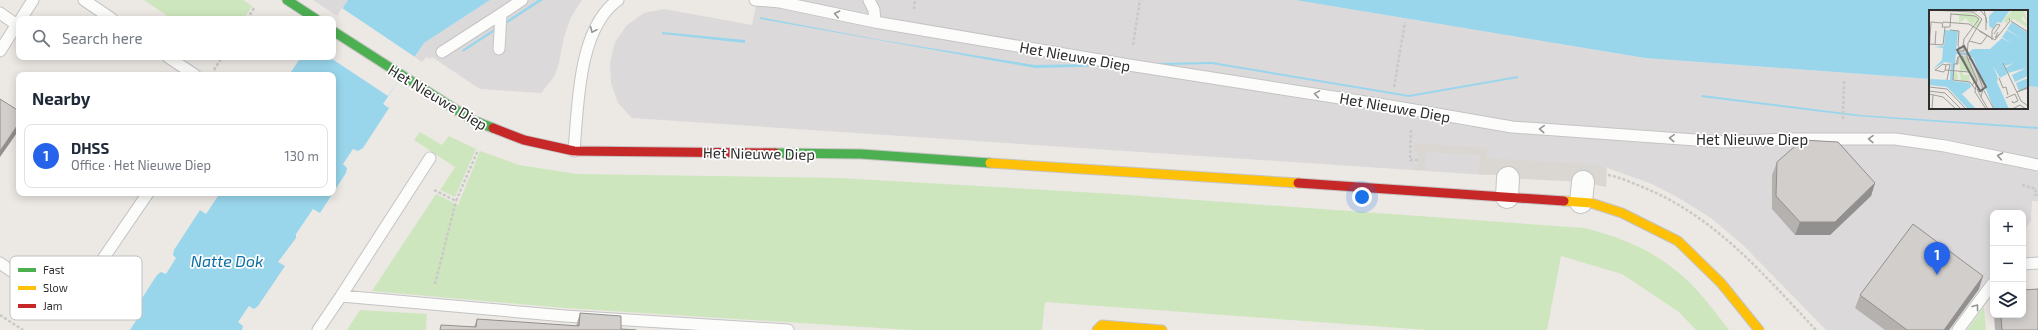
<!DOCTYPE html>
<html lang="en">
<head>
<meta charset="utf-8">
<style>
  :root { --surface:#fff; --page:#f2f2f3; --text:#1f2937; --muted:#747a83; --line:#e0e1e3; --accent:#2563eb }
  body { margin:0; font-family:"Exo 2",sans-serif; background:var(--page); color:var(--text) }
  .controls { position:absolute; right:12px; bottom:12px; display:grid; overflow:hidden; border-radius:8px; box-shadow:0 2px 10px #0003 }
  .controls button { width:36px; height:36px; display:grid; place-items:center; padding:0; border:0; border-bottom:1px solid var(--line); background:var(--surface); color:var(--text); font:20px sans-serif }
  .you { position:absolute; left:1362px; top:197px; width:14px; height:14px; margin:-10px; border:3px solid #fff; border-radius:50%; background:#1a73e8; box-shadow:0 0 0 6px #1a73e833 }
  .badge { display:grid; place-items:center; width:26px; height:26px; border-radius:50%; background:var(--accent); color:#fff; font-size:13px; font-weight:700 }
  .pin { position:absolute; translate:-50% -33px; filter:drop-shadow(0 1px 2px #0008) }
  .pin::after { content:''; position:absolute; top:21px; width:14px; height:12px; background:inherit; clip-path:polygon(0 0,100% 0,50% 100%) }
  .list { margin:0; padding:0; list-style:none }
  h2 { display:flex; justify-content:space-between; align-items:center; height:52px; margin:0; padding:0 16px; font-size:17px }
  h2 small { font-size:13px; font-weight:400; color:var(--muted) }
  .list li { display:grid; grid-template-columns:26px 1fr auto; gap:12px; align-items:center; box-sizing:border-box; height:64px; margin:0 8px 8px; padding:0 8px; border:1px solid var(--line); border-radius:8px }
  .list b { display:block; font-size:15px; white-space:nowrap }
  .list p { margin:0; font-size:13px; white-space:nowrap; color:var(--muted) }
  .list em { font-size:13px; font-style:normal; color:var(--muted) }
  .icon { flex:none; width:22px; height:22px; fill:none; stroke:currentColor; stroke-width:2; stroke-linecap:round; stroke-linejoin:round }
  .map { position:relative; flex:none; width:2038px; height:330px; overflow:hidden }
  .search { position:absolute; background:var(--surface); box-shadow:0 2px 10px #0003; left:16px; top:16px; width:320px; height:44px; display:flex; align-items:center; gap:10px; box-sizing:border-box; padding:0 14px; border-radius:8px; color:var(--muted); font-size:15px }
  .panel { position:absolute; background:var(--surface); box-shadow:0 2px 10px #0003; left:16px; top:72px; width:320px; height:124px; border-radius:8px }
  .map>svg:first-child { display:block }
</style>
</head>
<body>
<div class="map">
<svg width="2038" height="330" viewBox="0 0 2038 330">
  <rect width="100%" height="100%" fill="#ece8e4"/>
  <path fill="#dcd9db" d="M313 0H348L337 16Z
    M490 0H582L571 17 564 37 558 67 554 77 541 93 480 89 432 57 431 59 426 57 422 62 415 57 424 43Z
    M757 0H1295L1645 58 1930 79V108H2027V86L2038 87V201H2032L2031 221 2023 231V213H1993V272L1949 330H1826L1744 246 1711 218 1677 197 1652 184 1599 165 1486 175 632 118 618 103 611 83 610 62 615 42 627 25 644 13 664 9 752 25Z"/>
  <path fill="#cee6be" d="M144 0H243L252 6 244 19H172Z
    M420 132 442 145 449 136 476 149 455 197 440 190 455 167 414 140Z
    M480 151 519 165 577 174 840 178 1115 194 1584 228C1628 239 1664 255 1696 289 1708 302 1718 316 1729 330H1696L1679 312 1622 274 1561 256 1547 330H1428L1045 302 1042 330H911L565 308 372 291 436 194 458 205Z
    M1984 307 1986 330H1967Z
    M360 310 427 314 426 330H347Z"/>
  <path fill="#dad6d2" d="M1414 143 1487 148V158L1599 165 1607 168 1606 187 1583 182 1501 178V175L1479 174 1480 155 1426 152 1425 170H1412V167L1418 168V153L1414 152Z"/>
  <path fill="#99d6ec" d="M348 0H490L424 43 383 104 389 108 363 148 358 151 353 149 343 164 347 168 346 173 333 193V75H289L301 57H333V23Z
    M538 0H543L463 52 462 50Z
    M1295 0H2038V87L2027 86V11H1930V79L1645 58Z
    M760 17 881 40 1035 65 1212 62 1409 95 1518 76V78L1409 97 1212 64 1035 68 760 19Z
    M662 32 745 40V43L662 34Z
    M1702 95 1861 115 2038 127V129L1855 116 1701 97Z
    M220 193H333L320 213 313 209 296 234V238L278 262 285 266 258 306 254 309 249 306 238 322 243 326 242 330H130L137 319 131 315 157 275 161 272 166 274 176 258 173 255 174 250 200 210 206 214Z"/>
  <path fill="#ece8e4" d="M342 8 415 57 388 96 329 57H333V23Z"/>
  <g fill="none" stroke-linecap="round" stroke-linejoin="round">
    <defs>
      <path id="lane" d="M84 0 112 19
        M755 0 780 2 875 22 1129 65 1391 106 1512 127 1724 142 1783 139H1895L1945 146 2038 165
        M869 0 874 10 875 22
        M0 13 17 25
        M21 19 33 0
        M499 49 501 14 522 0
        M0 51 19 21
        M442 52 501 14
        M168 57 195 75
        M574 151C578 106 578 28 618 0
        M0 263 68 310 148 193
        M2023 264 2038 263
        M341 296 430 158
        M318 330 341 296 565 316 788 330
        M1958 330 1993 283"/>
      <path id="street" d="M1507 197 1508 178
        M1581 202 1583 182"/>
      <path id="fast" d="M287 0 316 19
        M333 31 472 120 493 128
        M775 153 861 154 990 163"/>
      <path id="slow" d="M990 163 1298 183
        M1564 201 1591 203 1622 213 1678 241 1721 283 1759 330
        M1097 330 1102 325 1162 330"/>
      <path id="jam" d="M493 128 524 140 574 151 775 153
        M1298 183 1564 201"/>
    </defs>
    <use href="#lane" stroke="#c5c4c5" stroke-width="13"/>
    <use href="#street" stroke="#c5c4c5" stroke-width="24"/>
    <use href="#fast" stroke="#c5c4c5" stroke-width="11"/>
    <use href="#slow" stroke="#c5c4c5" stroke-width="11"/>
    <use href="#jam" stroke="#c5c4c5" stroke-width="11"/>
    <path stroke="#c9c9c8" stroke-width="2.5" stroke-dasharray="3 2" stroke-linecap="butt" d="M914 9 915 0
      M247 19 254 8
      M1133 45 1140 0
      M214 70 222 57
      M1394 87 1405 22
      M1843 119 1844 80
      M1411 130 1410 160H1418
      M1608 175C1619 177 1630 182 1640 186 1714 215 1763 274 1816 330
      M2022 185 2036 189 2035 195H2038
      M434 190 456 201 478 150
      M435 284 456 201
      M0 315 23 330"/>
    <use href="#lane" stroke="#fcfcfb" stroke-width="11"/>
    <use href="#street" stroke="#fcfcfb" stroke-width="22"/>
    <use href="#fast" stroke="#4caf50" stroke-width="9"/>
    <use href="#slow" stroke="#ffc107" stroke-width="9"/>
    <use href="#jam" stroke="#c62828" stroke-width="9"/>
  </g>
  <path fill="#b4b1af" d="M1777 162 1875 183 1871 196 1830 235H1795L1772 209V175Z
    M1979 289 1949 330H1885L1855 308 1860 295Z
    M580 313 621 329 474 327 477 319 576 326Z
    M1994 315H2023L2038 330H1995Z"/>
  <path fill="#92908e" d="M19 123V130L0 157V151Z
    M1875 183 1871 196 1830 235H1795L1800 222Z
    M1983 276 1979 289 1949 330H1944Z"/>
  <path fill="#d1cecb" stroke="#92908e" d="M0 99 19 111V123L0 151Z
    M1802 140 1838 142 1875 183 1835 222H1800L1776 196 1777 162Z
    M1913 224 1983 276 1944 330H1907L1860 295Z
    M2038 289V330H2002L2001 315H2023V290Z
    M580 313 621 316V329L636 330H440L441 325 476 327 477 319 579 326Z"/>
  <defs><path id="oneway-chevron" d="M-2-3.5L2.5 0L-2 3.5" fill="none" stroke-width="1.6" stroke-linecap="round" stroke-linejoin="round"/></defs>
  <g stroke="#959594">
    <use href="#oneway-chevron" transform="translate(837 14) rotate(-168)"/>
    <use href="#oneway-chevron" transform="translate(593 30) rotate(114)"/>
    <use href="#oneway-chevron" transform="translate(1317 94) rotate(-171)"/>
    <use href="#oneway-chevron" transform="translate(1542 129) rotate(-176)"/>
    <use href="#oneway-chevron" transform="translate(1672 138) rotate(-176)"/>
    <use href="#oneway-chevron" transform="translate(1871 139) rotate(-179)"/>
    <use href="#oneway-chevron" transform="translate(2000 156) rotate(-169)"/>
    <use href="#oneway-chevron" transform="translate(1976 307) rotate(-53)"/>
  </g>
  <g text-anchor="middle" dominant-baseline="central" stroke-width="3.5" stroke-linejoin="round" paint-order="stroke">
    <g font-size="15" fill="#2e2e2e" stroke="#fff">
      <text transform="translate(1075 56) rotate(10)">Het Nieuwe Diep</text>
      <text transform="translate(438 97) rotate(31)">Het Nieuwe Diep</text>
      <text transform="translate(1395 107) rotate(10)">Het Nieuwe Diep</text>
      <text x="1752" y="139">Het Nieuwe Diep</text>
      <text transform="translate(759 153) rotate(1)">Het Nieuwe Diep</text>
    </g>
    <g font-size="16" font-style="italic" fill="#0d6fa3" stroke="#fff">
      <text x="227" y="260">Natte Dok</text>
    </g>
  </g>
  <g transform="translate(1929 10)">
    <rect width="99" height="99" fill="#ece8e4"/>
    <path d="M83 1H95L99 13 94 6 92 9 98 14 97 17 85 9 82 10 81 7 78 14 75 11 69 19 78 6ZM23 3H44L53 12 48 19 45 16 48 9 43 15 36 8 34 11H30L34 13H30V6ZM30 46H37L48 70 45 71 39 61 31 60ZM25 61 28 63 29 70H32L30 61H34V65H41L40 70 39 72 25 69Z" fill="#cee6be"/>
    <path d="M66 0H81L72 13 68 12 64 19 60 16V6ZM83 12 99 23 97 26 99 24V66L86 72 83 65 97 58 79 63 76 58 85 53 76 56 74 51 78 64 71 68 64 56 69 68 68 72 80 99H65L44 48 39 45 27 44 24 71 41 73 42 77 33 84 47 99H39L18 77 0 75V69L21 70 22 53 15 52 4 59 13 50 14 38 5 37 15 36 16 20 29 21 27 42 39 43 44 39H61L73 28 83 34 73 27 78 20 94 30 78 19ZM99 68V77L90 81 87 73Z" fill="#99d6ec"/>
    <path fill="none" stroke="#99d6ec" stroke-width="2" d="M63 17 74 0"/>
    <path fill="none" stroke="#a09e9b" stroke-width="1" d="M0 0 44 2 53 9 39 33 38 47 48 70 46 82 57 99M23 0 48 1M51 0 57 7V20M55 0 58 13M22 4 46 6 50 9 35 29 34 37M82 11 99 22M16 17H13L14 12 40 14 66 30 81 11 80 8M21 20 30 21 29 36M50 21 64 29M69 22 66 28 71 24M63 30V21L68 14 71 15 65 24M40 31 52 34 58 26M0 34 14 35 16 17H21L22 3M6 34 7 21M30 36 29 41H35V37M0 42 2 12 13 13M29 47 33 46 40 61M39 49H43L54 78 52 87 59 99M74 53 92 91 99 96M27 54 29 47V54H25L24 70 41 72 46 79M17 55 21 54 18 70M16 60 17 55 14 54 6 60 14 62 17 60 40 62 45 72 43 76M70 68 74 78 77 77 79 85M0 77 18 79 37 99M99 77 88 82 99 78M54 79 65 99M0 81 16 83 32 99M0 84 14 87 27 99M52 87 48 79 54 82M77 88 86 84 89 91 84 93 83 91M3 99 4 85M83 99 91 95 97 99"/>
    <path fill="#706f6e" fill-opacity="0.15" stroke="#706f6e" stroke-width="2" d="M35 36 57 77 51 81 28 40Z"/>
    <rect width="99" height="99" fill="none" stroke="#2e2e2e" stroke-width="2"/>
  </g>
  <rect x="10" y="256" width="132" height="64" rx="6" fill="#fff" stroke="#c0c0c0" stroke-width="1"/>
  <rect x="18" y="268" width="18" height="4" fill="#4caf50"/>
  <rect x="18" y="286" width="18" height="4" fill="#ffc107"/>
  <rect x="18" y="304" width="18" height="4" fill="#c62828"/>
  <g font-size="11" fill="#2e2e2e">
    <text x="43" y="274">Fast</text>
    <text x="43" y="292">Slow</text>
    <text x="43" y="310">Jam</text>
  </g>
</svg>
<div class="controls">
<button>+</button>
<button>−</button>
<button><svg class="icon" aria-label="layers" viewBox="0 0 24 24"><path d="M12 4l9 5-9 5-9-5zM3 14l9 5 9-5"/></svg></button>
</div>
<div class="you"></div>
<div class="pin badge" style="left:1937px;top:275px">1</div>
<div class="search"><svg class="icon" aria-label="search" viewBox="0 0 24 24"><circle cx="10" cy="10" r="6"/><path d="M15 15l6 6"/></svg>Search here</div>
<section class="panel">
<h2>Nearby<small></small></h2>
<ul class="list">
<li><span class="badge">1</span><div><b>DHSS</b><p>Office · Het Nieuwe Diep</p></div><em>130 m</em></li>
</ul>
</section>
</div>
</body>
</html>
